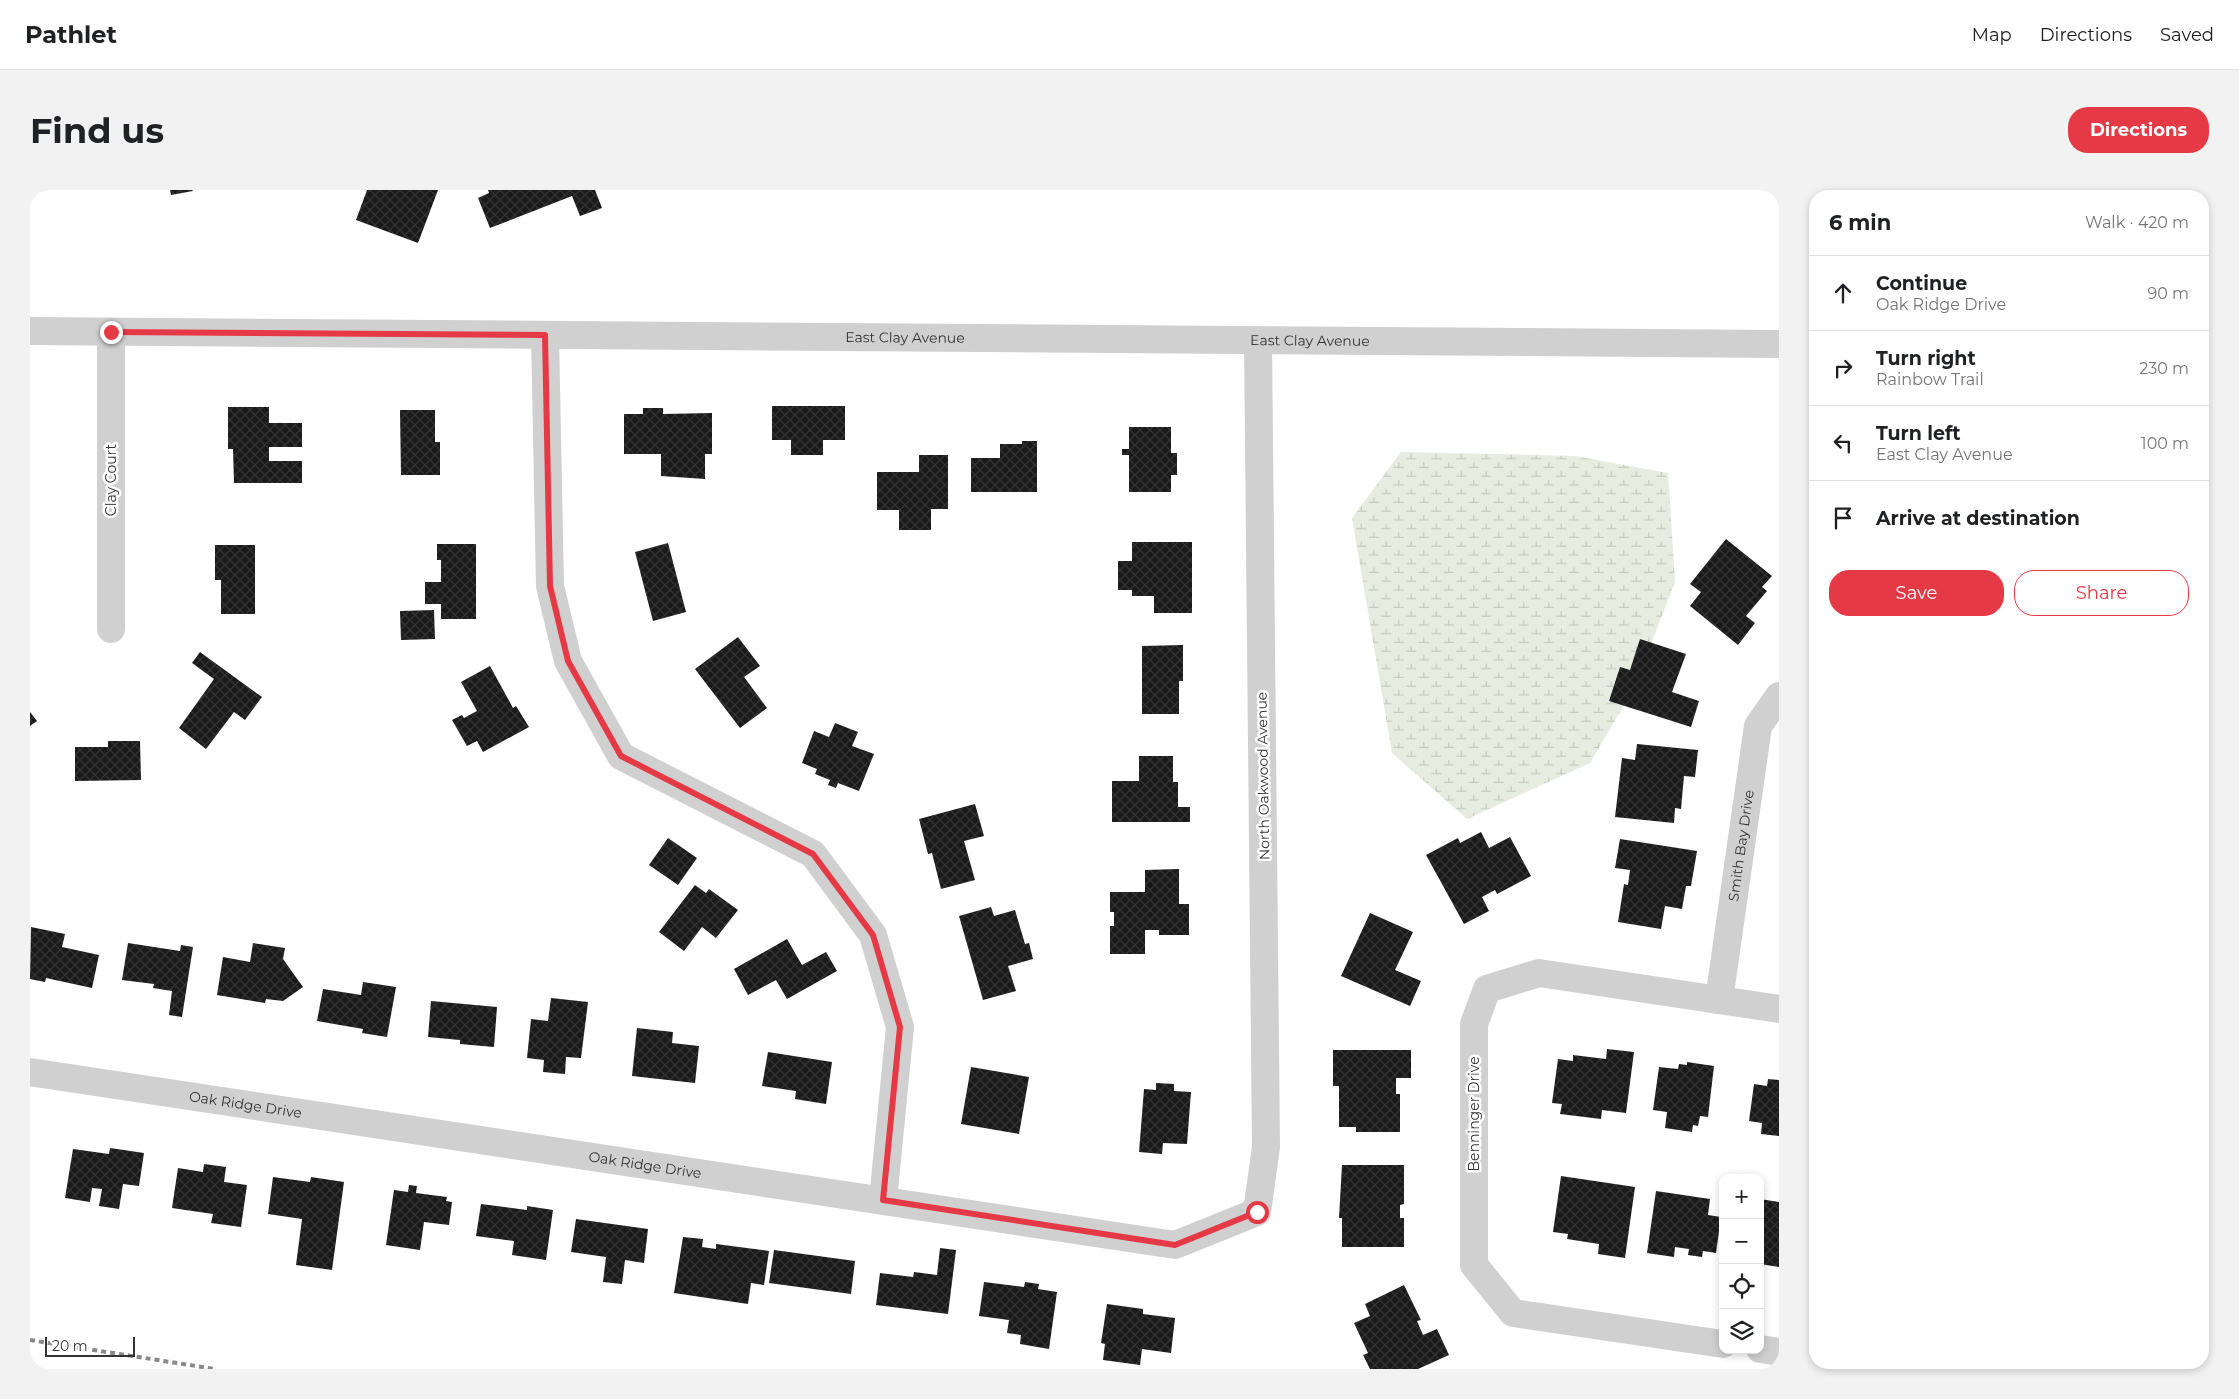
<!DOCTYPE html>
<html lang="en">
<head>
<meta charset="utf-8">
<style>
  :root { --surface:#fff; --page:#f2f2f2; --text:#202124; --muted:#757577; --line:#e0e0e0; --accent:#e63946 }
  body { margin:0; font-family:Montserrat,sans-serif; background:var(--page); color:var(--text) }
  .controls { position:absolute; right:15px; bottom:15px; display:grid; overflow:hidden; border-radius:10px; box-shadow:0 2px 8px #0003 }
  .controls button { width:45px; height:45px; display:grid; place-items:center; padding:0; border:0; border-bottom:1px solid var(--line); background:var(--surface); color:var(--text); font:25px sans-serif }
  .scale { position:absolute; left:15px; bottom:12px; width:90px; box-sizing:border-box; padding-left:5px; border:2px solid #333; border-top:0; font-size:14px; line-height:18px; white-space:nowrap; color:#333; -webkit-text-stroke:4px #fff; paint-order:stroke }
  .stop { position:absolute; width:15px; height:15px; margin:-11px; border:4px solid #e63946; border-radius:50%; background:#fff }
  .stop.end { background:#e63946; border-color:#fff; box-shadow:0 1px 5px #0008 }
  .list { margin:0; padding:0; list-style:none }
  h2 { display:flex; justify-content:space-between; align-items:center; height:65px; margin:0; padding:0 20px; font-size:21px }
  h2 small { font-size:16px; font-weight:400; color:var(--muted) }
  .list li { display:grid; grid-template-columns:32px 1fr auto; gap:15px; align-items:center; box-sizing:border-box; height:75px; padding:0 20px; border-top:1px solid var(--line) }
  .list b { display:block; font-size:19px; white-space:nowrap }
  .list p { margin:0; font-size:16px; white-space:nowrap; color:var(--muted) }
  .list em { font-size:16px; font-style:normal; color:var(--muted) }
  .actions { display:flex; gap:10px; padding:15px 20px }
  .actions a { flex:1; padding:11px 0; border:1px solid var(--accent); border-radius:20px; text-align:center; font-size:18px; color:var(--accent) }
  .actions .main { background:var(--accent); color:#fff }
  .icon { flex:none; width:28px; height:28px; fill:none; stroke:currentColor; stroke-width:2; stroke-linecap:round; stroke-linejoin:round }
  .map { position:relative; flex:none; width:1749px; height:1179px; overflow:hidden; border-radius:20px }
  header { display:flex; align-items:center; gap:30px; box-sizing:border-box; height:70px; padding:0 25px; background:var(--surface); border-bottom:1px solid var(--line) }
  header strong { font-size:24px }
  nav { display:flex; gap:28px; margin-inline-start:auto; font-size:18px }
  .intro { display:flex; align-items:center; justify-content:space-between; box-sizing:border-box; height:120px; padding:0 30px }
  h1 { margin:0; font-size:35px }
  .button { padding:12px 22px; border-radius:20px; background:var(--accent); color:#fff; font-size:18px; font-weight:700 }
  main { display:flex; gap:30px; padding:0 30px }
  aside { flex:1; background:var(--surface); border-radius:20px; box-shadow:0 2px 8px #0003 }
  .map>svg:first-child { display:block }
</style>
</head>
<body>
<header>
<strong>Pathlet</strong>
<nav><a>Map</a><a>Directions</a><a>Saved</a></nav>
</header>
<div class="intro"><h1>Find us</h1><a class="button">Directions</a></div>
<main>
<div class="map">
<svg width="1749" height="1179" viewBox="0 0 1749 1179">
  <defs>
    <pattern id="wetland-marsh" width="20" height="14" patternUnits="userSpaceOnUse" patternTransform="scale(1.25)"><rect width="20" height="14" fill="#e6ecdf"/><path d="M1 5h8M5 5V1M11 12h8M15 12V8" fill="none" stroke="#c6cbc0"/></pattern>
    <pattern id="building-cross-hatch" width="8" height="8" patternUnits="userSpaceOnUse" patternTransform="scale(1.25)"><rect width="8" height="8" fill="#1a1a1a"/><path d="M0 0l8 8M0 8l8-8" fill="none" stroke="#333"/></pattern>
  </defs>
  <rect width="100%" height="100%" fill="#fff"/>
  <path fill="url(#wetland-marsh)" d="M1371 262 1545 266 1638 283 1645 392 1603 500 1560 573 1437 629 1362 563 1322 328Z"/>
  <path fill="url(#building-cross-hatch)" d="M140 0H162L163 1 141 5Z
    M337 0H408L388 53 326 30Z
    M458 0H565L572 18 550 26 542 6 460 38 448 8 459 3Z
    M742 216H815V250H793V265H761V250H742Z
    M198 217H239V233H272V257H239V271H272V293H204L203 259H198Z
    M613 218H633V224L682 223V264H675V289L631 286V264H594V224H613Z
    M370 220H405V252H410V285H371Z
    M1099 237H1141V263H1147V285H1141V302H1099V265H1092V259H1099Z
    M992 251H1007V302H941V268H970V254H992Z
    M889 265H918V319H901V340H869V320H847V282H889Z
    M1696 349 1742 386 1732 397 1737 401 1716 426 1725 433 1708 455 1660 416 1671 402 1660 394Z
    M1102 352H1162V423H1124V406H1102V400H1088V371H1102Z
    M638 353 656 422 623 431 605 362Z
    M407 354H446V429H411V414H395V392H411V370H407Z
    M185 355H225V424H191V390H185Z
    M404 420 405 449 371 450 370 421Z
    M708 447 730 476 714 487 737 518 710 538 665 479Z
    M1610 449 1656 464 1642 502 1669 511 1661 537 1579 511 1590 477 1600 480Z
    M1153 455V491H1149V524H1112V456Z
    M170 462 232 507 215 530 204 522 176 559 149 538 184 489 162 473Z
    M460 476 483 518 486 516 499 537 453 562 447 551 437 556 422 530 432 525 434 528 447 521 431 492Z
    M0 522 7 531 0 536Z
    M805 533 828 542 822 556 844 564 829 601 808 593 806 598 798 595 800 590 785 584 787 579 772 573 784 541 799 547Z
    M78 551H110L111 590 45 591V557H78Z
    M1607 554 1668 560 1665 587 1654 586 1651 619 1645 618 1644 633 1585 627 1592 568 1605 570Z
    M1109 566H1143V592H1148V617H1160V632H1082V591H1109Z
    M945 614 954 646 934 651 945 690 911 699 902 663 898 664 889 629Z
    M1451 642 1459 658 1480 647 1501 686 1467 704 1465 700 1452 707 1459 721 1434 734 1396 665 1428 648 1430 653Z
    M638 648 667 668 648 695 619 675Z
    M1590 649 1667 661 1661 696H1656L1652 719 1635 716 1631 739 1588 732 1594 694 1598 695 1600 680 1585 678Z
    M1149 679V714H1159V745H1129V740H1115V764H1080V736H1084V722H1080V702H1115V680Z
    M665 695 676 703 679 699 708 720 686 748 672 737 654 761 629 742Z
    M961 717 964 726 985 720 995 754 999 753 1003 769 978 776 986 801 953 810 929 726Z
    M1340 723 1383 742 1365 780 1391 791 1380 816 1311 786Z
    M1 737 35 744 32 757 69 765 62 798 16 788 15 792 0 789Z
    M757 749 772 775 796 762 807 781 757 809 746 790 718 805 704 779Z
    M98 753 150 761 151 755 163 757 152 827 139 825 142 801 123 798 124 794 92 790Z
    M223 753 255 758 253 769 273 797 253 811 236 809 235 813 187 805 193 767 220 772Z
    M333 792 366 797 357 847 332 843 333 839 287 831 293 799 331 805Z
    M521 808 558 812 551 868 536 867 535 884 513 882 514 870 497 868 501 829 518 831Z
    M401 811 467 817 464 857 430 854V850L398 847Z
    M607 838 643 842 642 853 669 856 665 893 602 886Z
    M1577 859 1604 862 1596 923 1572 920 1571 929 1530 924 1532 914 1522 913 1528 869 1543 871V865L1576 869Z
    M1303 860H1381V888H1366V904H1370V942H1326V937H1309V896H1303Z
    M738 862 802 872 796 914 765 909 766 901 732 896Z
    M1657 872 1684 876 1678 927 1670 926 1668 936 1663 935 1662 942 1635 938 1637 922 1623 920 1629 877 1648 879 1649 874 1657 875Z
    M941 877 999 887 989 944 931 934Z
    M1738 889 1749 890V946L1731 944 1732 933 1719 931 1724 894 1737 896Z
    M1126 893 1144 894V901L1161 902 1157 954 1133 953 1132 964 1109 962 1114 899 1126 900Z
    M80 958 114 963 109 996 93 994 89 1019 69 1016 72 999 62 998 60 1012 35 1008 43 959 79 964Z
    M174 974 196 977 194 992 217 995 211 1037 181 1033 183 1024 142 1018 148 978 173 982Z
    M1312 975H1374V1014L1370 1015V1028H1374V1057H1312V1028H1309Z
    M1531 986 1605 997 1595 1068 1568 1064 1569 1054 1537 1049 1538 1044 1523 1042Z
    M243 987 280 992 281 987 314 992 302 1080 266 1075 272 1029 238 1024Z
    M379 995 387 996 386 1003 417 1007 416 1011 422 1012 419 1035 394 1032 390 1060 356 1055 364 1000 378 1002Z
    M1626 1001 1680 1009 1678 1025 1691 1027 1686 1063 1673 1061 1672 1067 1658 1065 1659 1059 1645 1057 1644 1067 1617 1063Z
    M1730 1009 1749 1012V1077L1730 1074Z
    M451 1014 497 1020V1016L523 1020 516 1070 482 1065 484 1051 446 1046Z
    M546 1029 618 1039 614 1073 595 1070 592 1094 573 1092 576 1067 541 1062Z
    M653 1047 673 1049 672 1057 686 1059V1054L739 1061 734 1095 721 1093 718 1114 644 1103Z
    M910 1058 926 1060 918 1124 846 1115 850 1083 883 1087 884 1082 907 1085Z
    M744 1060 825 1071 821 1104 739 1093Z
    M954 1092 994 1097 995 1092 1009 1094 1008 1099 1027 1102 1019 1159 990 1154 991 1145 977 1143 979 1130 949 1126Z
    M1374 1095 1391 1130 1387 1131 1393 1145 1407 1139 1419 1165 1388 1179H1340L1333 1165 1338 1163 1324 1133 1340 1126 1335 1114Z
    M1077 1114 1113 1119V1124L1145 1128 1141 1163 1112 1159 1110 1175 1073 1170 1075 1154 1071 1153Z"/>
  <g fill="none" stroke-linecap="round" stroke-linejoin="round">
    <g stroke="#d0d0d0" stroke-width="28">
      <path d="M81 142V439"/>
      <path d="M515 145 520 396 538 471 591 566 783 664 843 745 870 837 853 1010"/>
      <path id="s1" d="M1689 810 1728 536 1749 506"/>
      <path id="s2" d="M0 882 1145 1055 1227 1022 1236 957 1228 151"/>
      <path d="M1693 1154 1483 1123 1444 1075V834L1457 799 1509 783 1749 819"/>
      <path d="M1730 1159 1749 1162"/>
    </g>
    <path stroke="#d0d0d0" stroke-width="28" id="s3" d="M0 141 1749 154"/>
    <path stroke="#888" stroke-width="4" stroke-dasharray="5 4" stroke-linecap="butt" d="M0 1150 185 1179"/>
  </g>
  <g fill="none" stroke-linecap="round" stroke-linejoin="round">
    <path stroke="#e63946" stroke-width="6" d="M81 142 515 145 520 396 538 471 591 566 783 664 843 745 870 837 853 1010 1145 1055 1227 1022"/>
  </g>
  <g text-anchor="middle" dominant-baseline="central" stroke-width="5" stroke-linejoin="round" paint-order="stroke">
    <g font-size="14" fill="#333" stroke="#fff">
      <text stroke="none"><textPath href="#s3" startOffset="875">East Clay Avenue</textPath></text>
      <text stroke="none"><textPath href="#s3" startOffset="1280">East Clay Avenue</textPath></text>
      <text transform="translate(81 290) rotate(-90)">Clay Court</text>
      <text transform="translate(1233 586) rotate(-91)">North Oakwood Avenue</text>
      <text stroke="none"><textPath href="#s1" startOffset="156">Smith Bay Drive</textPath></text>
      <text stroke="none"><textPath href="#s2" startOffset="218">Oak Ridge Drive</textPath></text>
      <text transform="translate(1444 924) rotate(-90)">Benninger Drive</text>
      <text stroke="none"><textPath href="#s2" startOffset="622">Oak Ridge Drive</textPath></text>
    </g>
  </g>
</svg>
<div class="controls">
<button>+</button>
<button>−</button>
<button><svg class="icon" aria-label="locate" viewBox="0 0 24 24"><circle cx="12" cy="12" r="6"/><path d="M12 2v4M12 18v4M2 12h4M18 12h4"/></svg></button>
<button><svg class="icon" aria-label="layers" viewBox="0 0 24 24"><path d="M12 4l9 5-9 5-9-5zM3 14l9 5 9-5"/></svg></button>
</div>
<div class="scale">20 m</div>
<div class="stop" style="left:1227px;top:1022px"></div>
<div class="stop end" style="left:81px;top:142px"></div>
</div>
<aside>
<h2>6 min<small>Walk · 420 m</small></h2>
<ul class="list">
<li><svg class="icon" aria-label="ahead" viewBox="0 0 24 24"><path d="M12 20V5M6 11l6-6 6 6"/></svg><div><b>Continue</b><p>Oak Ridge Drive</p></div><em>90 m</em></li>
<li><svg class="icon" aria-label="right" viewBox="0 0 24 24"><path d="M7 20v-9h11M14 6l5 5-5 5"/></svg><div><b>Turn right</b><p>Rainbow Trail</p></div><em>230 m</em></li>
<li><svg class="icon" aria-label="left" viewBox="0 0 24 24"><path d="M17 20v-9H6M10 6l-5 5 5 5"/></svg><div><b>Turn left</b><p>East Clay Avenue</p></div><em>100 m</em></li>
<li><svg class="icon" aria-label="arrive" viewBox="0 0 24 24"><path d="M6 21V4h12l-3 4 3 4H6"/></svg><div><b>Arrive at destination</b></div></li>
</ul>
<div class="actions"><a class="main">Save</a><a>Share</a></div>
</aside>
</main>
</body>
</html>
